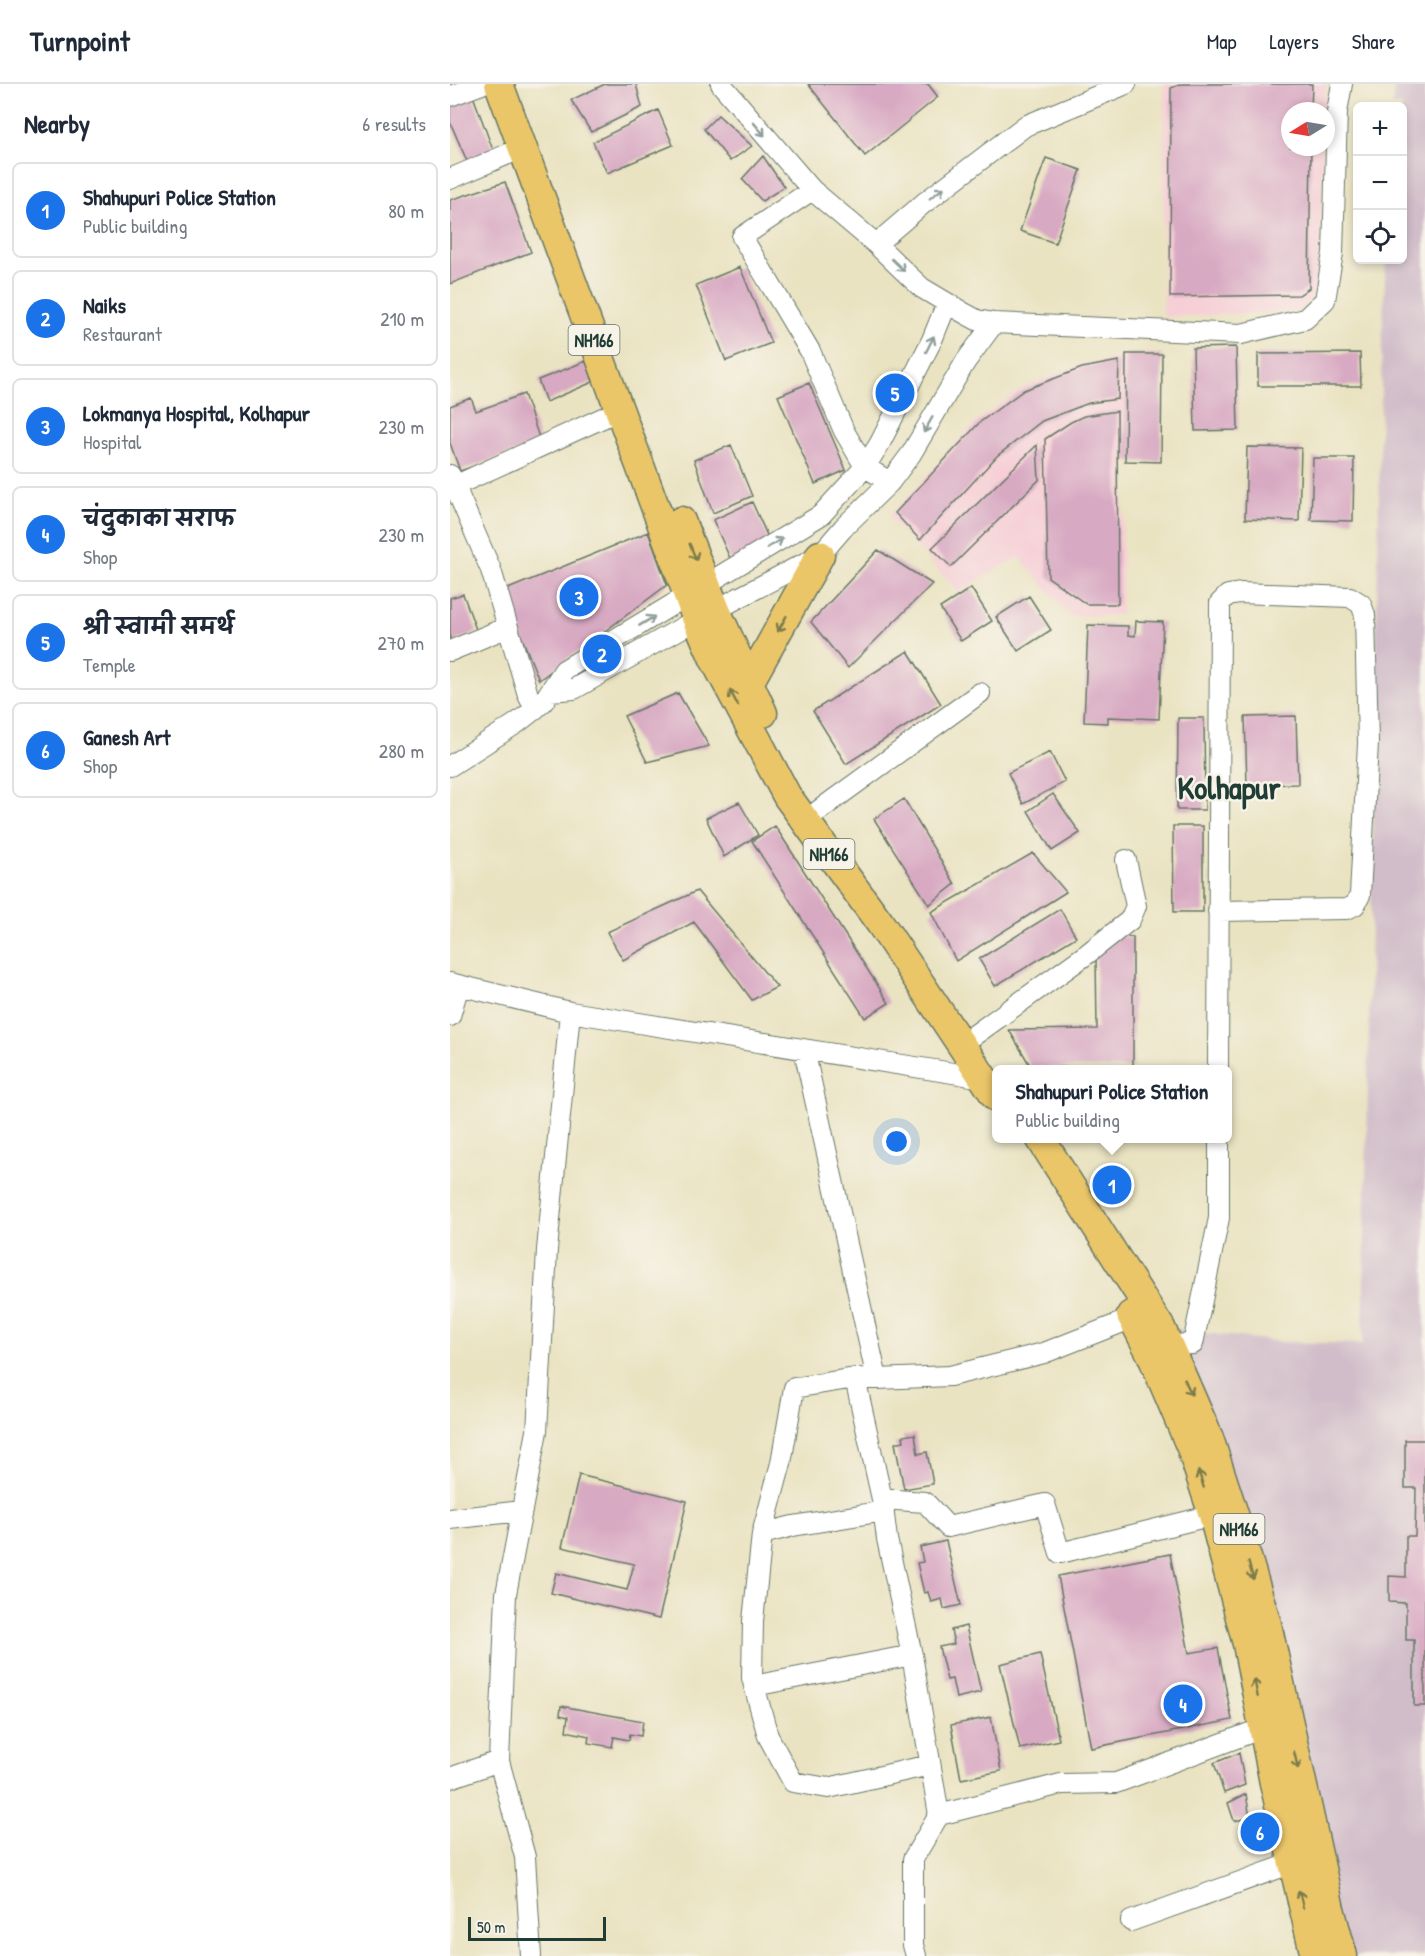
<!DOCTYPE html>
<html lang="en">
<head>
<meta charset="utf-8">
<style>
  :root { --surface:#fff; --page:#f2f2f3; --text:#1f2937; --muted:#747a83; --line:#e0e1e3; --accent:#1a73e8 }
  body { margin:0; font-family:"Patrick Hand","Playpen Sans Deva",sans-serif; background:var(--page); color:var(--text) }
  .controls { position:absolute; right:18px; top:18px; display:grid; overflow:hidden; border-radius:9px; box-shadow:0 3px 9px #0003 }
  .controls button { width:54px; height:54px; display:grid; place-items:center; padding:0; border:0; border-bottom:2px solid var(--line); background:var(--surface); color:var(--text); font:30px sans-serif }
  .compass { position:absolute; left:831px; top:18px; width:54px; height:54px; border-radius:50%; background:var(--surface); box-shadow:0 3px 9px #0003; rotate:259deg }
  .scale { position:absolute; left:18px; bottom:15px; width:138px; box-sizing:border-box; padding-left:6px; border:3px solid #1f3d34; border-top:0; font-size:16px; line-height:21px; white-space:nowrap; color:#1f3d34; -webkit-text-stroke:4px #f7f3e8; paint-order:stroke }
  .you { position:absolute; left:447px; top:1058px; width:21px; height:21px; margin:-15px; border:4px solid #fff; border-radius:50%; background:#1a73e8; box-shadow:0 0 0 9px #1a73e833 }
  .badge { display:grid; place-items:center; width:39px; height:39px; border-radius:50%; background:var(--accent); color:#fff; font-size:20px; font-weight:700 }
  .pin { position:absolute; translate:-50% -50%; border:3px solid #fff; box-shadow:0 2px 6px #0006 }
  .popup { position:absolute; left:542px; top:981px; width:240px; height:78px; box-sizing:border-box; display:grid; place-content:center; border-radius:9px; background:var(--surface); filter:drop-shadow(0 2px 4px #0005); font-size:20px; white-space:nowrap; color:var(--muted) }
  .popup b { font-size:22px; color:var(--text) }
  .popup::after { content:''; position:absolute; left:50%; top:100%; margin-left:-12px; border:12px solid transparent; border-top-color:var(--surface) }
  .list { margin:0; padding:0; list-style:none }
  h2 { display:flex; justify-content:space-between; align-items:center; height:78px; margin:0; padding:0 24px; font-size:26px }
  h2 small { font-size:20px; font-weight:400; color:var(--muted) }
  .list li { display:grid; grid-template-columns:39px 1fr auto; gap:18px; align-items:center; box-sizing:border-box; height:96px; margin:0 12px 12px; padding:0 12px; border:2px solid var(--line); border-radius:9px }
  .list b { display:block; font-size:22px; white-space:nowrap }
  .list p { margin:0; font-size:20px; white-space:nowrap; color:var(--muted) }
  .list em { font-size:20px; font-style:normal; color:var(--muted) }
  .icon { flex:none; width:33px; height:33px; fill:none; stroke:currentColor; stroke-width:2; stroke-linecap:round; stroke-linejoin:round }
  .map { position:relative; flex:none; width:975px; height:1872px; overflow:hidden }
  header { display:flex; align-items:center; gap:36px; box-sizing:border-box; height:84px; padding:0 30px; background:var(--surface); border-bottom:2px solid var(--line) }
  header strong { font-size:28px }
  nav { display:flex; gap:33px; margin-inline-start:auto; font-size:21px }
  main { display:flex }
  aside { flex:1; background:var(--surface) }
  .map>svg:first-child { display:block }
</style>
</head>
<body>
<header>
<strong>Turnpoint</strong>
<nav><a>Map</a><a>Layers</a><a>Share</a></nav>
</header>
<main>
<aside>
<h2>Nearby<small>6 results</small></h2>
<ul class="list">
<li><span class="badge">1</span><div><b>Shahupuri Police Station</b><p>Public building</p></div><em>80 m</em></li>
<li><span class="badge">2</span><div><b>Naiks</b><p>Restaurant</p></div><em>210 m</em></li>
<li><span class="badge">3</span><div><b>Lokmanya Hospital, Kolhapur</b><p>Hospital</p></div><em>230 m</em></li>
<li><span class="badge">4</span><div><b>चंदुकाका सराफ</b><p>Shop</p></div><em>230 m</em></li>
<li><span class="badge">5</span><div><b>श्री स्वामी समर्थ</b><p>Temple</p></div><em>270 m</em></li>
<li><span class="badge">6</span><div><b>Ganesh Art</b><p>Shop</p></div><em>280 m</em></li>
</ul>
</aside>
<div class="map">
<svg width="975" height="1872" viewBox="0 0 975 1872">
  <rect width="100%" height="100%" fill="#f7f3e8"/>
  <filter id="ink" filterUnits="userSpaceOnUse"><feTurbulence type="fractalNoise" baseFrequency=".0167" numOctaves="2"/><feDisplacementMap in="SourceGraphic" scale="12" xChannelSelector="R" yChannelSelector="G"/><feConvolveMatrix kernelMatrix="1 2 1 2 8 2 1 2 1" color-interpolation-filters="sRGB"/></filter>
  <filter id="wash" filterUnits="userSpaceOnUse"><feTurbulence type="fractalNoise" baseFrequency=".008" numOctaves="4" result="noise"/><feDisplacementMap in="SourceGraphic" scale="24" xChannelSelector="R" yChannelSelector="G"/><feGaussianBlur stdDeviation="1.35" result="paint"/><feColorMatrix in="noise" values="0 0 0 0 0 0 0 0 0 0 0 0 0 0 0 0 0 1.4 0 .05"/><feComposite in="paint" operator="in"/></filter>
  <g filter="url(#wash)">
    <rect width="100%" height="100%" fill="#eae3c2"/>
    <path fill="#f6cfd6" d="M716 0H876L875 27H840V63H874L870 199 862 215 849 227 713 233 714 1Z
      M677 273 671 531 620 532 569 473 508 508 439 433 528 336 574 303 631 280Z"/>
    <path fill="#d1bdc9" d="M944 0H975V1872H894L711 1244 833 1258 913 1260 932 257 936 176H952V22H943Z"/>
    <g id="blocks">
      <path fill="#d8a9c2" d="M155 0H186L192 23 141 48 121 16Z
        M358 0H478L488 13 415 72Z
        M732 0H862L861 27H840V63H861L859 204 849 211 720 213 721 4Z
        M22 9 43 66 17 77 0 38V18Z
        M208 26 223 61 157 89 143 58Z
        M268 31 302 62 280 77 254 45Z
        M313 72 334 103 312 117 292 95Z
        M596 74 631 86 605 159 570 147Z
        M55 98 81 168 0 200V116Z
        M290 183 321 259 276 277 246 201Z
        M786 263 788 346 745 347 743 264Z
        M910 269 911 302H808V270Z
        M676 270H712L711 378 675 377Z
        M136 277 143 298 96 318 88 296Z
        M669 277 668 315 639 319 592 337 547 372 470 456 445 429 530 338 574 306 632 284Z
        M359 299 396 386 365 400 328 312Z
        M74 310 91 359 10 387 0 359V322L21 314 26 327Z
        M667 327 668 520H636L598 493 595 355 621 338 634 332Z
        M281 361 302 412 263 429 244 376Z
        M587 361 589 396 501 483 482 464Z
        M797 363 851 364 849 437 795 435Z
        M863 374H904L903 437 861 436Z
        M302 418 321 460 283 481 263 436Z
        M198 448 217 501 89 596 53 507Z
        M428 466 482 500 398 584 361 538Z
        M521 504 542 537 511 557 490 524Z
        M13 510 27 548 0 559V514Z
        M579 512 601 546 568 567 546 533Z
        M686 537 713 538 709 635 658 633V639L634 638 638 541 678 542V551L685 552Z
        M458 567 491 620 396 680 363 627Z
        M228 609 259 662 197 678 174 632Z
        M846 632 848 700 797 701 795 633Z
        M728 634H754L755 726H727Z
        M600 668 615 698 573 720 558 689Z
        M603 710 630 749 602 767 578 727Z
        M454 715 505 800 479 821 424 735Z
        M289 718 308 751 274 773 256 734Z
        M325 742 439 919 415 934 302 757Z
        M723 742H753V828H724Z
        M583 769 616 808 506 877 481 828Z
        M247 807 327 903 302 916 244 838 173 876 157 848Z
        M610 825 626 853 545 902 529 875Z
        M665 852 683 853V984L581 983 559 946 647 945 646 873Z
        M465 1350 468 1370 477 1368 483 1400 454 1405 445 1359 454 1357 453 1352Z
        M955 1356H975V1622H964V1556H956V1519L939 1518V1492L956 1493V1452H965L966 1404H955Z
        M129 1391 237 1417 209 1535 101 1509 106 1489 177 1506 184 1480 112 1463Z
        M496 1457 511 1521 494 1525 492 1515 481 1518 478 1508 474 1509 467 1479 473 1478 470 1463Z
        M720 1470 739 1569 768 1564 782 1636 641 1664 608 1492Z
        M516 1542 531 1608 506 1614 502 1595 497 1596 489 1563 504 1560 501 1546Z
        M590 1570 609 1656 570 1665 550 1580Z
        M111 1622 193 1637 191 1652 180 1650 179 1656 164 1653 162 1663 138 1659 139 1652 116 1647 118 1633 110 1631Z
        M541 1633 551 1687 511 1695 501 1641Z
        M789 1669 795 1701 774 1709 764 1679Z
        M796 1710 800 1734 784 1737 778 1719Z"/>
    </g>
  </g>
  <g filter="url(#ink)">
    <use href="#blocks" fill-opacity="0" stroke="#676" stroke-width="1.5"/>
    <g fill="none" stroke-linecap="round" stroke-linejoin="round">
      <defs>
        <path id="minor" d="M271 0 362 106 426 160 458 191 472 204 514 229 527 236 544 239 791 250 855 235 875 216 883 169 887 28 892 0
          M0 12 32 0
          M0 95 72 64
          M362 106 292 153 360 267 394 347 415 383 440 398
          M426 160 474 119 575 42 676 0
          M0 391 41 486 78 611 85 625
          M0 404 170 326
          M0 567 58 543
          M100 607 124 605 235 542 370 471 394 443 440 398 461 370 516 277 544 239
          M0 682 67 639 85 625 93 618 114 586 371 431 415 383 430 359 482 256 497 219
          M368 727 530 609
          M768 827 897 825 905 821 910 811 918 659 915 531 911 520 900 513 790 509 778 511 770 519 768 986
          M0 899 120 928 534 994
          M0 932 9 901
          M523 952 637 870 680 836 686 822 676 776
          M354 966 427 1295 500 1292 594 1269 683 1234
          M709 1266 719 1261 743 1260 769 1134V1054
          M427 1295 405 1294 432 1415 437 1455 462 1571 489 1731
          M432 1415 475 1418 498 1443 595 1420 610 1469 763 1431
          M434 1427 343 1442 312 1450 303 1537 302 1594 318 1652 343 1698 378 1704 480 1681
          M0 1435 72 1427
          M312 1450 331 1379 344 1304 405 1294
          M304 1602 462 1571
          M0 1694 49 1677
          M681 1837 854 1775
          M81 1872 75 1773 49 1677 56 1510 87 1347 97 1166 120 928
          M466 1872 463 1861V1775L489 1731 611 1700 666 1699 813 1644"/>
        <path id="highway" d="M49 0 247 536 264 575 337 712 430 839 546 1013
          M231 437 266 526 313 629
          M299 599 370 471
          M590 1054 711 1244 759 1354 784 1430 817 1540 880 1825 893 1872
          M681 1231 701 1270 722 1319 741 1364 763 1431 797 1560 824 1699 865 1872"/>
      </defs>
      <use href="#minor" stroke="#676" stroke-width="22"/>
      <use href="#highway" stroke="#676" stroke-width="31"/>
      <use href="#minor" stroke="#fff" stroke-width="20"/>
      <use href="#highway" stroke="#ebc669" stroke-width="28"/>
    </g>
    <defs><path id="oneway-shaft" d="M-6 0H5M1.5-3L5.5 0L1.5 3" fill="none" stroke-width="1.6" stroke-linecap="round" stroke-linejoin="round" transform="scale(1.5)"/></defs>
    <g stroke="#8f9e9a">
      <use href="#oneway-shaft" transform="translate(309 45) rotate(50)"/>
      <use href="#oneway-shaft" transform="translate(487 109) rotate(-37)"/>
      <use href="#oneway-shaft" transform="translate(448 181) rotate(44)"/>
      <use href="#oneway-shaft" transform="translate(480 260) rotate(-64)"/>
      <use href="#oneway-shaft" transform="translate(478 341) rotate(120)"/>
      <use href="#oneway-shaft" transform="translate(325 459) rotate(-31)"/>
      <use href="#oneway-shaft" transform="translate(197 537) rotate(-31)"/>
    </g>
    <g stroke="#7b7b4c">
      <use href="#oneway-shaft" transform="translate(243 468) rotate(67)"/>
      <use href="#oneway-shaft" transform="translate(332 540) rotate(119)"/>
      <use href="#oneway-shaft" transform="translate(284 614) rotate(-118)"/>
      <use href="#oneway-shaft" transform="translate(738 1303) rotate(66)"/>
      <use href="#oneway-shaft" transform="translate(751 1395) rotate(-108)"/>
      <use href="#oneway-shaft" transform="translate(801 1487) rotate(74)"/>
      <use href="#oneway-shaft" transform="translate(806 1604) rotate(-101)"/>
      <use href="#oneway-shaft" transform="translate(846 1676) rotate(77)"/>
      <use href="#oneway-shaft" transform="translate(851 1815) rotate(-103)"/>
    </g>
  </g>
  <g text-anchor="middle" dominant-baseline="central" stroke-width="5" stroke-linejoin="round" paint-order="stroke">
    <g fill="#f7f3e8" stroke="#60746a" stroke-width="1.5">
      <rect x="118.5" y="241" width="51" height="30" rx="4.5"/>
      <rect x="353.5" y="755" width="51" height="30" rx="4.5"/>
      <rect x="763.5" y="1430" width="51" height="30" rx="4.5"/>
    </g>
    <g font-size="18" font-weight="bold" fill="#1f3d34">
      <text x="144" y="256">NH166</text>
      <text x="379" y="770">NH166</text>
      <text x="789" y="1445">NH166</text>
    </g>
    <g font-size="32" font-weight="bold" fill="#1f3d34" stroke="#f7f3e8">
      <text x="779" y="703">Kolhapur</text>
    </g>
  </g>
</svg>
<div class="controls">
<button>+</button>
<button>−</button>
<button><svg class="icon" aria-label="locate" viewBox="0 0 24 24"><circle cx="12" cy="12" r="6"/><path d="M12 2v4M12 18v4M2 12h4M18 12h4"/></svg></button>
</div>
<svg class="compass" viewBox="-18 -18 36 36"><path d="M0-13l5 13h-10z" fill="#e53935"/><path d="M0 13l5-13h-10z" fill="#747a83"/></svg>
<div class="scale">50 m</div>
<div class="you"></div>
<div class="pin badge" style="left:662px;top:1101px">1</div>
<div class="popup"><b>Shahupuri Police Station</b>Public building</div>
<div class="pin badge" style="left:152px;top:570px">2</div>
<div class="pin badge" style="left:129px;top:513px">3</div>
<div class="pin badge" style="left:733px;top:1620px">4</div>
<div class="pin badge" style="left:445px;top:309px">5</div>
<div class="pin badge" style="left:810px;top:1748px">6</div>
</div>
</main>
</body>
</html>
